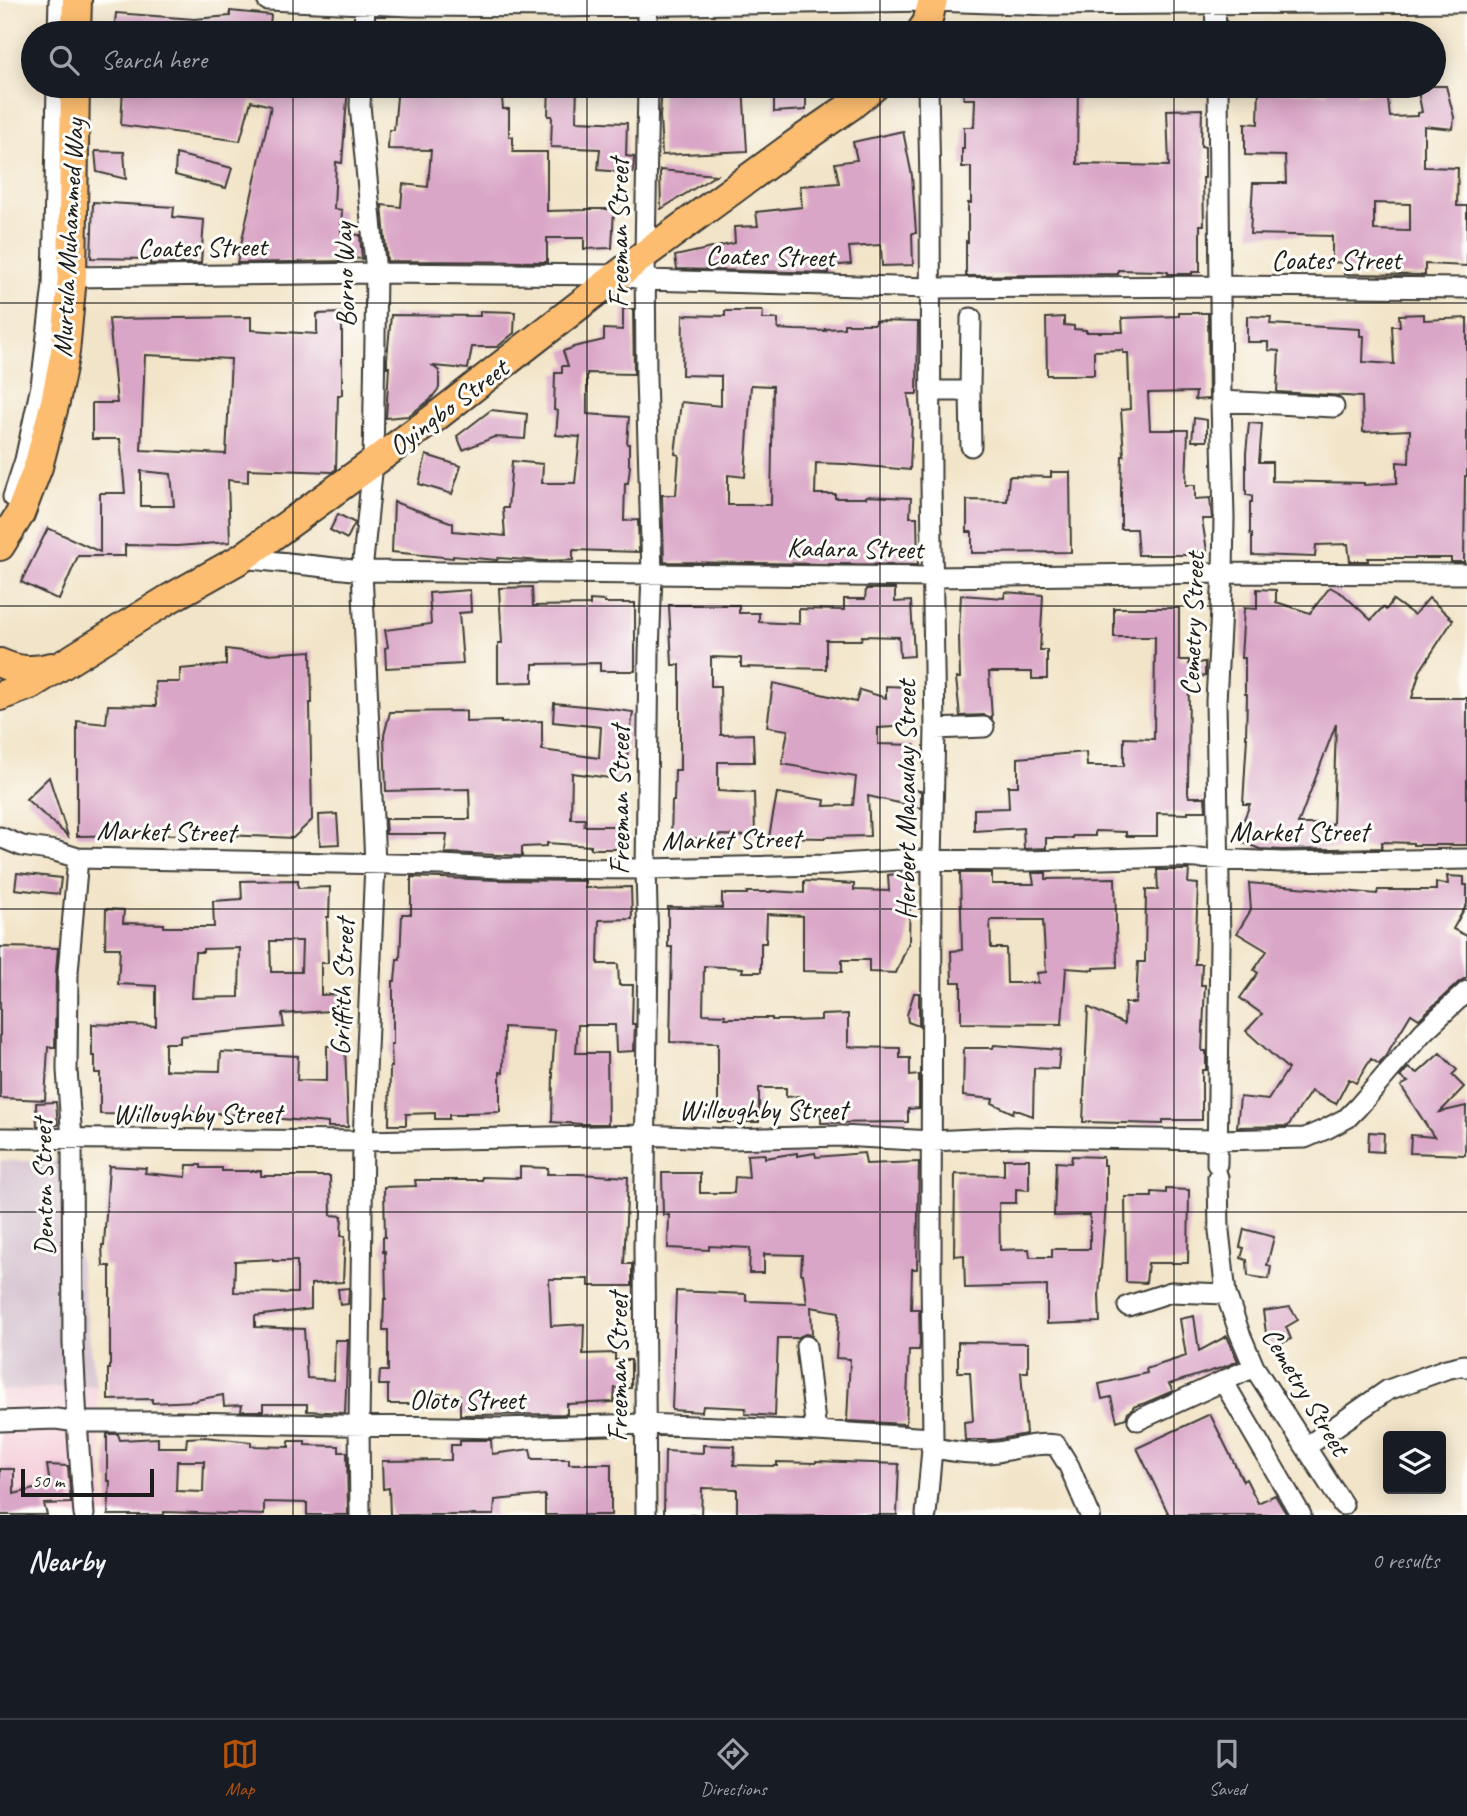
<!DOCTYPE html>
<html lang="en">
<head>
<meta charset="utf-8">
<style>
  :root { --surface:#171b24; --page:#242831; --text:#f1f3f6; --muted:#9ea1a6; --line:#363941; --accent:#b45309 }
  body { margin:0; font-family:Caveat,sans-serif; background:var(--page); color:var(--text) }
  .controls { position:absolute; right:21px; bottom:21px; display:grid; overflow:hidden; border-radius:7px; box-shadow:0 4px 18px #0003 }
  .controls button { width:63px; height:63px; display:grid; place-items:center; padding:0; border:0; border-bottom:2px solid var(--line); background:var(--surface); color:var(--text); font:35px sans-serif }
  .scale { position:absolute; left:21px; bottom:18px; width:133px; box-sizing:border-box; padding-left:7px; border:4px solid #1c1c1c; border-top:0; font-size:19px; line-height:24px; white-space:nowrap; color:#1c1c1c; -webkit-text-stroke:5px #fdfcf7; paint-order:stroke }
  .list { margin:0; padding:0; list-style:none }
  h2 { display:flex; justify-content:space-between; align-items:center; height:91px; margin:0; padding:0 28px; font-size:30px }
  h2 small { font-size:23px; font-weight:400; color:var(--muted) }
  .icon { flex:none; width:38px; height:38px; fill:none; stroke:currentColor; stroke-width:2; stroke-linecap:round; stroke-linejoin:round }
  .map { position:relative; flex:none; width:1467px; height:1515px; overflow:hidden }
  .search { position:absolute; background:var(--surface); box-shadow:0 4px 18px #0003; left:21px; right:21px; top:21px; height:77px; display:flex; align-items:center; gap:18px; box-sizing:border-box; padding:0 24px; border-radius:38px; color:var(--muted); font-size:26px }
  .sheet { height:203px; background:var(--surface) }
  nav { display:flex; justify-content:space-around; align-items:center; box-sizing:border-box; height:98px; border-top:2px solid var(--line); background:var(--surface); font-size:19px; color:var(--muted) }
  nav a { display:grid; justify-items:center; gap:4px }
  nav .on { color:var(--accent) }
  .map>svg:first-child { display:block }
</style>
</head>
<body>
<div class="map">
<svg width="1467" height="1515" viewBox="0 0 1467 1515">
  <rect width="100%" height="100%" fill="#fdfcf7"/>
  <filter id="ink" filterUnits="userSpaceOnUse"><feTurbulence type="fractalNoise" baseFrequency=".0143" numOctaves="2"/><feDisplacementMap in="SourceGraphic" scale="14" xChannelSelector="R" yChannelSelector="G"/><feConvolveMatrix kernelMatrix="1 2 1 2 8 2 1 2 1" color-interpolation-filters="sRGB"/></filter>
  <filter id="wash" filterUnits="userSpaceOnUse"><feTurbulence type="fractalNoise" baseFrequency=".00686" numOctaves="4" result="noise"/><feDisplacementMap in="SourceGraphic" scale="28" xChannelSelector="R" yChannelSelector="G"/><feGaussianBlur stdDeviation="1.57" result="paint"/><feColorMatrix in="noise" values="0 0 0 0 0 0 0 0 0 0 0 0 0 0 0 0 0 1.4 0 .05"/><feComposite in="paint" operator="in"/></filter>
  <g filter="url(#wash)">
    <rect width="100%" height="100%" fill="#f2e4c8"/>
    <path fill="#f5cfdb" d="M96 1385 107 1515H0V1391Z"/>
    <path fill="#d1bdcc" d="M0 1161H66L96 1385 0 1391Z"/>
    <g id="blocks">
      <path fill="#daa6c7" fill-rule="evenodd" d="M230 11 271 15 269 33H114L116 13 194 19 230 16Z
        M123 86H348L342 163 336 162 334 209 342 210 341 233 360 235 362 259 352 258 351 261 237 263 271 106 251 101 240 141 121 125Z
        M398 86H501L503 109H509V137H513V152H547V211L586 210V209H614L612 248 584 249V238H547V262L387 261 382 205 401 207 403 184 428 187 431 150 388 149 389 130H394Z
        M549 86H577L576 121 627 123 626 156 634 157 633 173 598 170 600 149 551 147 552 116H548Z
        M662 86H729V88L743 86 747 151 662 155 660 116Z
        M774 86H806V110L774 112Z
        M963 86H1078L1077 164 1169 166 1167 110 1202 109 1201 146 1205 147V178H1203L1204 225H1200V272H1192V274H1168V272L1161 271 1118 270V274L966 276V241L968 242V203H971V167H962V149H964V127H974L975 99H964Z
        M1259 86H1278V92L1327 93 1328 86H1357V95L1387 91 1390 117 1418 116V113L1422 112 1417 86H1446L1454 117 1453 129 1424 126V167L1458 168 1457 206H1467V266L1425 264V275L1344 274V263L1332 262V236L1250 234 1253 183H1286L1285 156 1245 155V123L1258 124ZM1374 203 1410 204V231L1374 230Z
        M903 131 912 176 916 233H912L913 265 882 266 881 245 849 247 851 264 829 266V273L677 269 675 256 735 243 734 227 758 226 756 212 802 207 800 186 839 183 835 163 857 160 853 142Z
        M95 151 124 152 126 179 97 172Z
        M176 154 232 168 226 188 175 175Z
        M660 170 671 171 716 175 661 209Z
        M93 202 174 207 173 217 204 220 201 263 150 264V259L91 258Z
        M623 309H633L634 374 587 373V414L629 417 627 444H629V465L630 466 628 483H625L624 521 638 520 639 552 573 550V560L544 561 498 558 497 560 453 556V558L392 552 394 502 453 523V531L505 536 503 508H508L512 461 543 464 542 483H575L580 437 556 435 558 411 554 410 555 373H562V366H568L563 351 573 348V347L604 340V329L623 330Z
        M480 311 515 312 514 333 497 347H472L468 369 433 366 439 371V388L430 400 408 416 386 418 389 367H387V359L391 315 480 316Z
        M725 311H763L762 319H778V329L795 330 826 331 825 329 844 328V324H875V321L918 322 917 394H908L912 421 910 470 844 464 816 463 815 494H835V498H866V496L911 498 910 517H917L918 565 664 562 662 495H676L679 455 675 454 681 402 721 406V376L682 375 683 315 725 316ZM751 385 773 386 771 505H728V475L745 477Z
        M342 313V395H338L336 469 332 472 248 469V482L228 480 230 542 177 546 125 545V556H78L59 600 21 582 48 528 100 552V493H125L120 439H92V403H117L109 319 251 317V330L317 334V314ZM145 355 231 359 226 454 141 450ZM141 471 171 474 174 506H141Z
        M1179 313H1208L1209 399 1195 400 1196 392 1148 393 1150 430H1188L1186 485H1195V499L1210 498 1212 519H1202L1207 551 1192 553V555H1138L1136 529H1121V487L1122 456H1124L1121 410 1130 409 1128 353H1123V350L1094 351V375H1047L1046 318 1064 317V325L1074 326V329L1086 330V332H1123L1122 318 1179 316Z
        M1424 314V320L1467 318V476H1465L1464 562H1451V558H1368V561H1350L1348 544 1316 545 1315 557 1252 555V534H1250V502H1252V496L1246 495V453L1249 423 1262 424 1259 462H1272V481L1364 483V485L1397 483V462L1409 463 1410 430 1363 432 1362 397 1277 392 1279 351 1268 350V342H1247V316L1271 317 1270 324 1360 329V336H1364L1363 362 1394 364 1392 326H1400L1399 315Z
        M491 410 527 414 525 439 494 437 463 450 457 436Z
        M1194 418 1207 420V441H1192Z
        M426 455 461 466 452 494 419 484Z
        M1051 472H1070L1071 552 972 553V532H967V500L1007 501 1009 476 1051 477Z
        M338 514 355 523 347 539 330 530Z
        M532 587 533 606 590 605V600L604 601V603H635V671H600V663L533 664V682L498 683V643H502L499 588Z
        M1330 587 1344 595 1371 620 1383 607 1386 610 1393 600 1414 615 1429 598 1453 620 1420 671 1412 698H1467V845H1413V843L1382 842V848L1282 850 1260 849 1244 843 1246 827H1241L1250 804H1243L1247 737H1246L1247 694H1245V658H1241L1244 608 1257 609V589L1276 590V602L1310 613ZM1336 724 1333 824H1298Z
        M866 589H895V602L911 601 914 656 900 657 899 637 862 636 861 640H826V669L741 667V658L711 657V686H720L721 735 753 734 754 762H718V791L754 793 755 836 716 835V839L671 838 672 801H674L675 770H680V665H672L669 605H739V613H759V622L799 624V609L844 610V599H865Z
        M470 590 471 612 459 613 463 664 386 668 385 648 388 647 385 630 431 624 429 593Z
        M1005 592 1043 595 1040 650H1047V679H1032V672H989L992 718 984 715 960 716 956 678H960L959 633 961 595 1004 598Z
        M1114 608H1179V660H1189V664L1205 662V676L1189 678 1188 793 1189 797H1205L1206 811H1188V814L1157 813V836H1126V832L1095 831V836H1073V838H1046V848L1024 849 1023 828 974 831V809L1009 808 1008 786H1018V758L1086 752 1087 766H1124V738L1154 739 1155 637H1114Z
        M226 649 267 654 311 651 312 703H310L312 820 293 838 227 835V834L77 836V721L106 724 108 705 156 706 155 682H180V669L226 665Z
        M773 683 856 702 860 690 886 698V686L909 687V726L878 728V744L914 745 904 788 921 791V808L868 796 870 836 825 837V838L769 837 777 793 825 800 824 806 853 805 856 777 782 764 788 730 767 727Z
        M554 703 604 708 633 712 624 780 572 773 571 819H585L584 826H618L619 849H591V846L547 843V846L522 847V856L445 853 447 834H386L385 819H470L469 789 386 791 384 735 390 712 466 711V722L501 721V723L542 721V750L599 758 601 727 553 722Z
        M49 777 68 836 26 799Z
        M337 814 339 844 320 845 319 815Z
        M1157 870H1189L1188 883 1198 884 1195 964H1202L1201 985H1205L1202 1051H1206V1070H1202V1120H1163V1124L1083 1122 1088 1007 1124 1024 1125 1003H1136L1138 962H1145L1146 890H1158Z
        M17 873 61 878 59 894 15 889Z
        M906 873 910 891 909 942 896 973 869 972V960H842V972L803 971V916L767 914 766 943H761V972H742L743 968 704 966 703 1014 725 1015V1018H772V1020H792V1021L821 1020V1015L848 1014V1047L900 1048V1058H910V1076L919 1075V1108L908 1109V1122L821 1123V1114H799V1096L786 1097V1088H759V1122H718V1043L670 1042 672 947H668V907L722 908V894H747V892H771V891L804 893V881L854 884V890L889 891 888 875Z
        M960 873H992V884H1034L1032 873H1046V879L1115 878 1117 967 1094 968V970L1066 968 1062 1024 961 1023V982H952L951 951 962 950ZM990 920H1043L1046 972 1037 973 1038 983H1007L1006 948H991Z
        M1447 876 1464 877V885H1467V904L1453 929 1467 936V977L1459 982 1419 1019 1411 1014 1385 1057 1379 1064 1371 1059 1356 1083 1349 1079 1336 1104 1311 1091 1288 1126 1237 1127 1240 1097 1268 1100 1288 1069 1246 1031 1262 1014 1240 998 1258 973 1254 970 1267 951 1237 933 1251 910 1249 883 1377 894 1378 890H1436V883L1448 884Z
        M411 877 499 880 585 881V888L631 887 632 919 599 920 598 964H618L619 985H633L632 1024H635L634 1051 616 1052 615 1025H578L576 1053H607L608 1124H581L552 1122 553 1073H552L555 1030 504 1027 503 1073 500 1072V1112L465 1113V1115H449V1119H435V1113L406 1114V1125H389L390 1067H392L391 1044H393V981H395L397 959H400L402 914H411Z
        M298 880V888L330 887 329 917H327L328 963H321V995L346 994V1010L282 1014 284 1027 180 1036V1043H165V1070L220 1071 221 1052 298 1056 297 1080 326 1081V1078H327V1046L345 1045 348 1127H328V1123L271 1118V1116L219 1114V1113L157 1111V1115L100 1114V1073H95V1056H92V1024L156 1026V986L118 984 120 948H105L106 909 124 910 123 923 164 924V927H214L213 901 242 899 241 881ZM270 941H302L301 972H271ZM240 948 239 997 192 998 195 952H203V949Z
        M0 947 58 948 56 972 55 1047H48L45 1100 0 1098Z
        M914 993H919V1026L908 1022 907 1015Z
        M994 1045 1060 1050 1058 1069 1034 1068 1033 1116 1014 1109 1013 1113 992 1103 993 1099 963 1096 964 1048H993Z
        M1440 1053 1457 1070 1452 1075 1464 1087 1440 1112 1466 1106 1465 1155 1410 1153 1411 1135 1434 1137 1401 1086 1408 1082 1400 1077 1408 1068 1418 1073Z
        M56 1102 58 1125 37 1126 36 1103Z
        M1369 1132 1384 1133 1383 1152 1368 1151Z
        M797 1153V1156L815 1153 816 1157 864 1153 866 1164 919 1162 917 1269H912L911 1309H919L920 1344 919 1350H909L906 1424 847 1421 850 1359 836 1358 839 1312 811 1307 812 1335 805 1334 797 1338H778L775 1416 745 1414 746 1408 703 1406 702 1412 672 1410 676 1291 746 1294V1301L807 1303 803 1274H801L802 1255 764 1254V1273H749L750 1248 709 1246V1250L668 1248 669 1215H663L662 1173H700V1193H734L735 1177 749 1178 747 1155 765 1154V1158Z
        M1072 1156 1103 1157V1165H1106V1203L1099 1295 1100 1322 1047 1324V1286L965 1288 964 1255 954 1256 955 1174 1004 1175V1159H1029V1190L1016 1189V1203H999L1000 1250 1029 1249 1030 1257H1052V1249H1090V1215L1054 1216 1056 1162 1071 1163Z
        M187 1165H201V1168H222V1171H261V1176H330L331 1215 342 1216 341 1236H345L343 1282 311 1284V1309L255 1316V1327L304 1329 307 1378 334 1380 335 1340H348L345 1413 307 1411V1404H263V1411H241L242 1405 224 1406 223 1395 196 1400V1401L152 1403V1399L108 1400V1369H110V1266H103L102 1245H104L109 1166 146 1168 145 1173 186 1177ZM273 1259V1261H297V1293L234 1292 235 1261Z
        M520 1167 548 1168 547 1174H579L628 1177 624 1264H632V1286H589V1279H549L551 1326 584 1324 583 1354 615 1353V1360H631V1388H615L614 1402 567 1404V1414L460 1415V1395L414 1393V1404H388V1385H379L380 1371H388V1330H383L384 1299H386L385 1251 383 1252V1237H385L384 1187 416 1186 415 1180H482V1177L520 1178Z
        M1166 1189 1189 1190 1188 1263H1148L1146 1283 1126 1282 1125 1197H1152V1192L1166 1193Z
        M1244 1229 1274 1237 1267 1265 1271 1266 1269 1279 1248 1276 1247 1260 1241 1258 1244 1248 1240 1247Z
        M349 1288 348 1304 340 1305 338 1289Z
        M1290 1307 1298 1320 1286 1327 1291 1339 1271 1348 1266 1333 1263 1311Z
        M1194 1316 1199 1351 1227 1336 1238 1361 1224 1367 1169 1384 1173 1391 1145 1403 1133 1407V1409L1128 1412 1126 1418 1117 1421 1111 1397 1102 1399 1099 1384 1147 1373 1146 1369 1186 1356 1180 1319Z
        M958 1342 1028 1343V1372H1021L1026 1434 995 1440H965L964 1422 973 1421 970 1372H958Z
        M1210 1414 1243 1481 1246 1479 1258 1503 1275 1495 1287 1515H1169L1137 1448Z
        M107 1434H118L120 1440 158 1438V1447H186L187 1438 204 1437 251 1442V1446L289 1447V1441H305V1445L339 1446V1452H347L348 1515H307V1503L264 1502V1515L164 1512V1515H108L110 1481H107ZM177 1461H204L203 1492 176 1491Z
        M460 1440H491L492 1454 530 1449 532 1459H569V1464H611V1515H545V1495L495 1500 494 1515H390L389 1488 383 1489 382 1461 451 1460V1445H460Z
        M703 1445 735 1446 734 1465 777 1466V1462L816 1463V1461L899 1464 897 1515H737V1489L702 1488 701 1515H664L665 1451 703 1453Z
        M47 1465 68 1466 71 1503 44 1504 47 1515H0V1469H14V1494L50 1485Z"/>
    </g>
  </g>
  <g filter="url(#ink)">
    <use href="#blocks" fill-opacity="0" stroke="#3c3a36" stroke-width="2"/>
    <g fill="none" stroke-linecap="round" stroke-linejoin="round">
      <defs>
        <path id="minor" d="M267 0 412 6 555 7 933 1 1049 5 1467 2
          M647 0V33
          M1215 0 1216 33
          M58 33 59 0
          M364 33 365 0
          M72 277 376 273 619 275 646 280 931 288 1220 286 1467 288
          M932 391H970L971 318
          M970 391 971 446
          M1221 401 1334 407
          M13 497 25 460 41 386 53 285 57 86
          M242 558 362 571 933 577 1223 573 1467 574
          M935 729 984 727
          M0 837 22 846 55 851 78 858 441 865 499 868 646 869 825 865 900 860 1026 861 1176 857 1282 862 1467 859
          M78 858 68 972 67 1070 72 1140 73 1343 77 1422 84 1515
          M0 1138 363 1141 646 1135 730 1139 841 1136 932 1141 1015 1137 1217 1140 1305 1138 1326 1129 1347 1118 1358 1107 1423 1032 1467 991
          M1217 1164 1220 944 1216 701 1223 573 1224 518 1221 401 1218 86
          M1218 1177 1219 1231 1226 1294 1240 1334 1254 1367 1343 1505
          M1128 1306 1171 1292 1226 1294
          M806 1346 816 1431
          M1223 1381 1301 1515
          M1138 1420 1254 1367
          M0 1421 56 1419 77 1422H178L500 1428 645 1424 816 1431 933 1438
          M931 1447C954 1452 974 1455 997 1452 1017 1449 1036 1442 1056 1445L1069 1466 1090 1515
          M1306 1447 1388 1390 1446 1369 1464 1365 1467 1367
          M360 1515 359 1426 363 1141 375 864 362 571 373 463 376 273 360 105 361 86
          M646 1515 644 1248 648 949 646 869 649 653 652 574 646 377 645 254 648 86
          M926 1515 933 1438 931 1274 932 860 935 729 931 483 930 182 928 86"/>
        <path id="highway" d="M76 33 77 0
          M920 33 927 23 933 0
          M0 546 20 514 38 467 55 402 65 352 72 277 75 86
          M0 663C18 671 32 672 51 667
          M0 696 30 685 167 600 242 558 433 419 645 254 798 142 849 107 875 86"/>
      </defs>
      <use href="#minor" stroke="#3c3a36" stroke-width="23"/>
      <use href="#highway" stroke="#3c3a36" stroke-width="32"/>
      <use href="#minor" stroke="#fff" stroke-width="19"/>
      <use href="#highway" stroke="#fcbd6f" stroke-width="28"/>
    </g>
  </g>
  <path fill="none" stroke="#1c1c1c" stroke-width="2" stroke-opacity="0.55" d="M293 0V33M587 0V33M880 0V33M1174 0V33M293 86V1515M587 86V1515M880 86V1515M1174 86V1515M0 303H1467M0 606H1467M0 909H1467M0 1212H1467"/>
  <g text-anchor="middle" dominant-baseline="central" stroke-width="6" stroke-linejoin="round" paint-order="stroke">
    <g font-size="28" fill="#1c1c1c" stroke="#fdfcf7">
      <text transform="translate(618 233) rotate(-90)">Freeman Street</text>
      <text transform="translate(68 238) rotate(-87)">Murtula Muhammed Way</text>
      <text transform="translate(202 247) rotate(-1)">Coates Street</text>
      <text transform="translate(770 256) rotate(1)">Coates Street</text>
      <text x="1336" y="259">Coates Street</text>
      <text transform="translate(344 275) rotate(-92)">Borno Way</text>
      <text transform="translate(448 407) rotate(-37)">Oyingbo Street</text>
      <text transform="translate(855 548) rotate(1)">Kadara Street</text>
      <text transform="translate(1192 624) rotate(-88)">Cemetry Street</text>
      <text transform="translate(619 800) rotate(-90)">Freeman Street</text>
      <text transform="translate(905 800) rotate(-90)">Herbert Macaulay Street</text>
      <text transform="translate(166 831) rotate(1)">Market Street</text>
      <text x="1299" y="831">Market Street</text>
      <text transform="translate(731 839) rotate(-1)">Market Street</text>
      <text transform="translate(342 987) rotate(-88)">Griffith Street</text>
      <text x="763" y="1109">Willoughby Street</text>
      <text x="197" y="1113">Willoughby Street</text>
      <text transform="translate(43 1187) rotate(-91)">Denton Street</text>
      <text transform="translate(617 1367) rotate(-90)">Freeman Street</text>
      <text transform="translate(1306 1391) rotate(59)">Cemetry Street</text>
      <text x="467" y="1399">Oloto Street</text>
    </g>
  </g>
</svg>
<div class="controls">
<button><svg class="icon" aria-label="layers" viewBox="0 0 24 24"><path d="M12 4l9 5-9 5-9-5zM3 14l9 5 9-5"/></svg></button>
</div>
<div class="scale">50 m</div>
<div class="search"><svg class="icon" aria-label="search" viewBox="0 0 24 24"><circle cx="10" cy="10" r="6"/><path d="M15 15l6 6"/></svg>Search here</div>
</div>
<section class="sheet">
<h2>Nearby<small>0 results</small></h2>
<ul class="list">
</ul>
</section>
<nav>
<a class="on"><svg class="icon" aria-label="map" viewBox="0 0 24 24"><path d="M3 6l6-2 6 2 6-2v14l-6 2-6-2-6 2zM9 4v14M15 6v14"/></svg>Map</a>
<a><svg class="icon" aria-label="directions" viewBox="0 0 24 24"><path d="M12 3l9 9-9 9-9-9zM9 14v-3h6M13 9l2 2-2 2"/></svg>Directions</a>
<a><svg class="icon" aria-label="saved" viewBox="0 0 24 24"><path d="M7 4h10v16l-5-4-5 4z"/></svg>Saved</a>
</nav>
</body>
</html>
